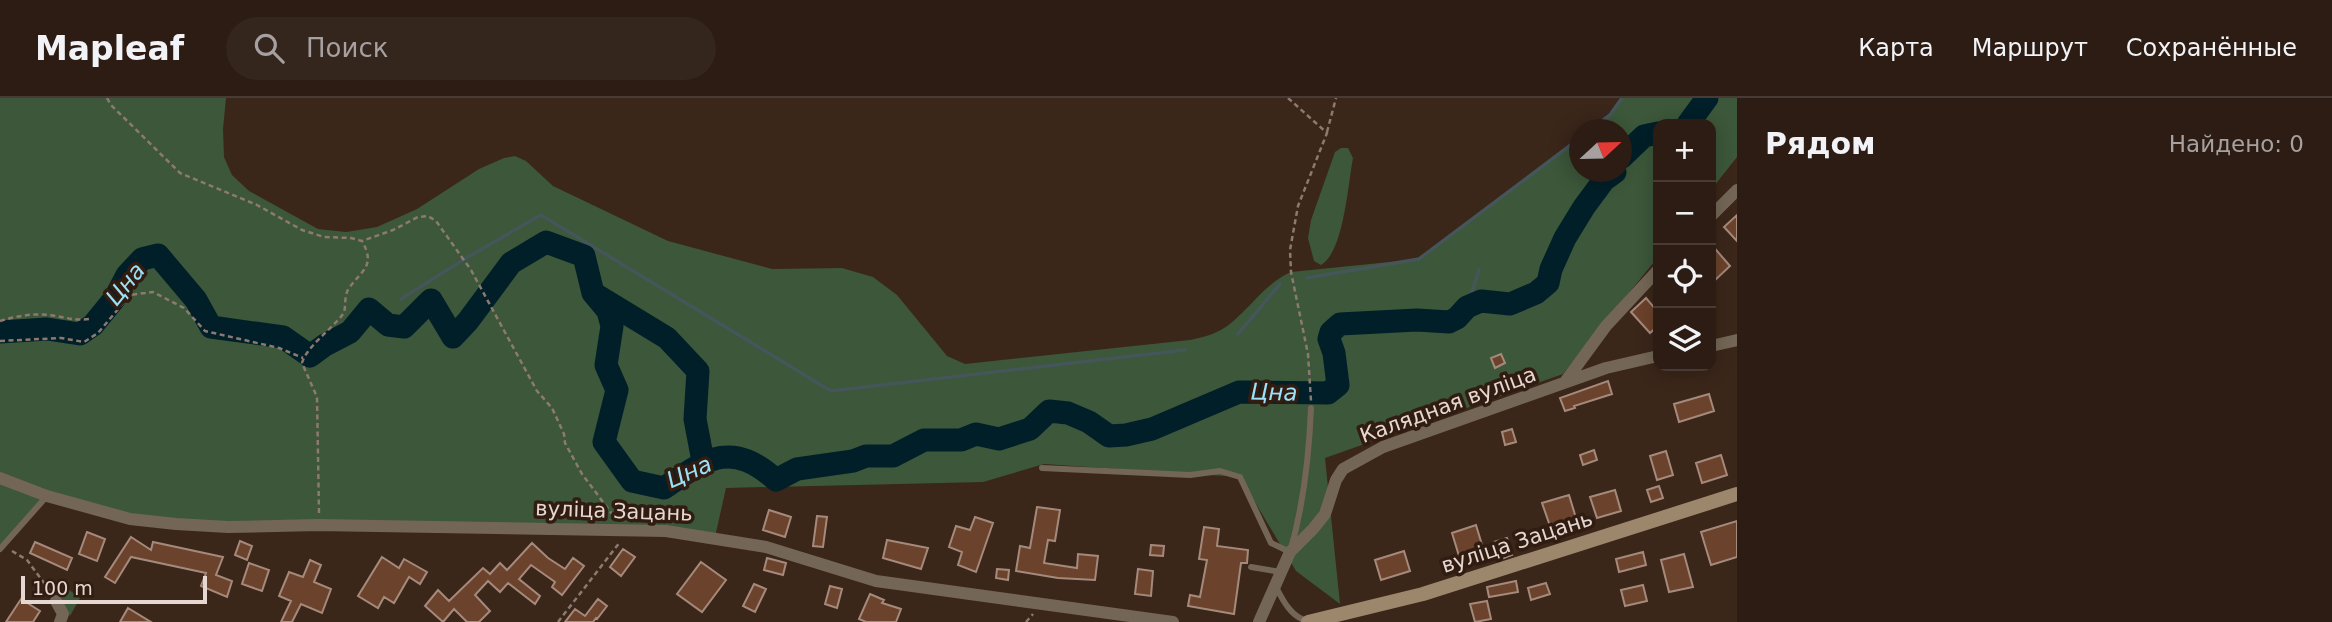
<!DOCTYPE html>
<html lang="ru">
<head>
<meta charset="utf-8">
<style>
  :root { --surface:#2c1c14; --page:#34251d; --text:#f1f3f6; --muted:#a6a1a0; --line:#483a34 }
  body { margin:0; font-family:"DejaVu Sans",sans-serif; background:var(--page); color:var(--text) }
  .controls { position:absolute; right:21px; top:21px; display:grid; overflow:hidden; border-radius:14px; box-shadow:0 4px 18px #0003 }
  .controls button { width:63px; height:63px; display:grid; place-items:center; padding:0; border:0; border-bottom:2px solid var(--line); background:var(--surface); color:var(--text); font:35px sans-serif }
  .compass { position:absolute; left:1569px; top:21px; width:63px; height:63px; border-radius:50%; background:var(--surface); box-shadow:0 4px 18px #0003; rotate:68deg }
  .scale { position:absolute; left:21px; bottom:18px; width:186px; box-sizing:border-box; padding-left:7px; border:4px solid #e6d7d0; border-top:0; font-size:19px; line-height:24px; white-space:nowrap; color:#e6d7d0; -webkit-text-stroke:5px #311c11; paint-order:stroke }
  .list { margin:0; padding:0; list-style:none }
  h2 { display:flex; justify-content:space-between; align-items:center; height:91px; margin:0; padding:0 28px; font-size:30px }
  h2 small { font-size:23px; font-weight:400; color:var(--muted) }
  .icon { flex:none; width:38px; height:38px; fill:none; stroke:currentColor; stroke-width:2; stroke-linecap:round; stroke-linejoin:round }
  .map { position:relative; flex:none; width:1737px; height:524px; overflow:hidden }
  header { display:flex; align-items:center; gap:42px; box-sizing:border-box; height:98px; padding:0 35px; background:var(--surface); border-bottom:2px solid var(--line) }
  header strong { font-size:33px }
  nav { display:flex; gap:38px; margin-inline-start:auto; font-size:24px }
  .search { width:490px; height:63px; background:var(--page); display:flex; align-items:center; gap:18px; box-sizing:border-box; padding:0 24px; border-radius:38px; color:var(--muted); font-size:26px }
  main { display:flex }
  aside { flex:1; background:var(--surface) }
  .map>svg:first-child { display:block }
</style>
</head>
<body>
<header>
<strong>Mapleaf</strong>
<div class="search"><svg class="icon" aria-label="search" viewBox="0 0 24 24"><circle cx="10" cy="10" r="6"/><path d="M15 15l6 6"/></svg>Поиск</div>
<nav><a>Карта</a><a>Маршрут</a><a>Сохранённые</a></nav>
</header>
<main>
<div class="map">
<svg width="1737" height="524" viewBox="0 0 1737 524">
  <rect width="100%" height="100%" fill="#3b261a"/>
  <path fill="#3c573a" d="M0 0H226L223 31 224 59 232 77 249 93 318 131 346 134 377 129 417 111 479 71 504 60 515 58 526 63 553 88 668 143 772 171 842 170 873 179 897 197 947 258 965 266 1190 242C1205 239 1219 235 1231 225 1252 208 1266 185 1291 174L1419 161 1579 40 1580 74H1622V32L1590 31 1610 17 1622 0H1737V59L1711 92V26H1658V159L1563 276 1325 360 1340 506 1296 473 1240 379 1044 366 983 384 726 390 715 439 228 429 131 417 48 399 0 451Z
    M1341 50H1348L1353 60C1348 85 1344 154 1321 167L1314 163 1308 140 1311 122 1335 54Z
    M68 491 80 500 70 518 60 500Z"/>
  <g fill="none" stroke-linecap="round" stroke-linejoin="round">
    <path stroke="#45565a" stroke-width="3.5" d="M1590 32 1610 17 1622 0
      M1307 180 1419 161 1580 40
      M401 201 463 162 541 117 831 293 1185 252
      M1467 209 1479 172
      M1238 236 1280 186"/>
    <path stroke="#001f28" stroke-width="23" d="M1688 26 1707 0
      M1622 59 1644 38 1658 35
      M598 198 667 240 698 273 695 321 703 363
      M0 234 47 231 80 236 93 227 115 200 127 177 142 161 158 157 196 202 211 229 283 239 310 258 325 247 350 234 369 211 388 227 404 229 431 202 453 239 468 223 511 165 546 144 584 158 593 195 608 213 612 228 606 267 617 292 604 344 632 383 664 390C708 360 731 342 776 382L797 371 853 363 866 358H893L924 342H961L976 336 999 341 1030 331 1049 313 1068 315 1089 324 1109 338 1126 337 1152 331 1239 294 1328 295 1338 287 1334 255 1329 241 1331 234 1340 226 1417 222 1449 224 1457 220 1467 209 1481 203 1510 206 1536 195 1548 185 1551 171 1565 140 1584 109 1604 82 1615 74"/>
  </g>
  <path fill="#6b422b" stroke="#a58a7c" stroke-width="2" d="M1737 117V143L1724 129Z
    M1711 146 1730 168 1711 186Z
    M1646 200 1658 214V228L1650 235 1631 214Z
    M1501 256 1505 265 1495 270 1491 260Z
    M1608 283 1612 296 1574 308 1575 310 1565 313 1560 300Z
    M1709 296 1714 313 1679 324 1674 306Z
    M1512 331 1516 344 1505 347 1502 334Z
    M1594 352 1597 362 1583 367 1580 357Z
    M1666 353 1673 377 1657 382 1650 358Z
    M1721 357 1727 377 1702 385 1696 365Z
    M1659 388 1663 400 1651 404 1647 392Z
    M1615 392 1621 413 1597 420 1590 399Z
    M1569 397 1576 420 1550 428 1542 405Z
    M1037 409 1060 412 1055 443 1048 442 1044 465 1077 470 1078 456 1098 458 1095 482 1058 480 1016 473 1020 448 1030 450Z
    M769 412 791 419 785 439 763 432Z
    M817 418 827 419 823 449 813 448Z
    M975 419 993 425 976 474 958 467 962 454 949 449 956 428 970 432Z
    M1737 423V459L1711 467 1701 434Z
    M1476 427 1483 450 1459 458 1452 435Z
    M1204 429 1219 431 1217 448 1248 452 1247 465H1241L1234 516 1188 508 1190 497 1200 499 1207 462 1199 461Z
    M87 434 105 441 97 463 79 456Z
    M131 439 151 452 153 444 223 459 216 477 232 483 227 499 201 488 206 475 131 459 115 485 105 479Z
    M1507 440 1512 457 1499 462 1494 444Z
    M887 442 928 450 921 471 883 460Z
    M240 443 252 448 247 462 235 457Z
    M35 444 72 460 67 472 30 455Z
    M532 445 548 460 565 471 573 460 584 468 562 497 552 489 555 484 531 467 519 481 540 498 535 506 508 485 500 494 488 483 475 497 490 513 479 524H467L454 511 443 524 425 508 438 492 449 503 483 470 490 476 500 465 507 472Z
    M1151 447 1164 448 1163 458 1150 457Z
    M623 451 635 459 621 478 610 469Z
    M1404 453 1410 473 1381 482 1375 462Z
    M1643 454 1646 467 1619 474 1616 461Z
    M1684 456 1693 489 1669 494 1661 462Z
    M382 459 399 470 404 461 427 474 420 486 409 479 394 505 384 499 378 510 358 498Z
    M767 460 786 465 783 477 764 472Z
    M310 462 321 467 314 484 331 491 322 515 301 506 292 524H281L291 503 279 498 289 474 303 479Z
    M701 464 726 482 702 514 677 496Z
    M249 465 269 472 262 493 242 486Z
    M997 471 1009 472 1008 482 996 480Z
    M1138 471 1153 473 1151 498 1135 496Z
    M1516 483 1518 494 1489 499 1487 489Z
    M1546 485 1550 496 1531 502 1528 490Z
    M754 486 766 491 755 514 743 508Z
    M1643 487 1647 503 1625 508 1621 492Z
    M830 488 842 491 837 510 825 506Z
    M870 496 884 502 882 505 901 511 896 524H866L859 521Z
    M21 501 40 513 33 524H6Z
    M598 501 607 508 597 521 596 520 593 524H565L575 511 585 518Z
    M1487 503 1491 521 1475 524 1470 506Z
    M128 510 151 524H120Z"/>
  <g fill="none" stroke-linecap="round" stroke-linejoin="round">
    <path stroke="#8c7a70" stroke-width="2.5" stroke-dasharray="5 3.5" stroke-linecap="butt" d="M107 0 111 7 180 75 257 107 302 132 324 139 351 140 362 143 393 132 418 119 428 118 436 123 471 172 537 293 552 310 564 336 565 345 582 376 615 420
      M1288 0 1327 35 1298 108 1290 152 1291 174 1308 256 1311 303
      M1327 34 1336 0
      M0 223C17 218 33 215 50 217 64 219 74 223 89 221
      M0 243 61 240 84 244 98 235 130 197 153 194 184 210 205 233 279 250 303 260
      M319 415 317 299 302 265C307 248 332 231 343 216 347 210 343 199 349 190 362 172 376 168 362 143
      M12 453 27 462 50 493
      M558 524 620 444
      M1026 524 1033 516"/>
    <path stroke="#736656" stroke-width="6" d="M1042 370 1190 377 1220 373 1240 379 1271 445 1290 454C1304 406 1309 359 1311 310
      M0 451 47 398
      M1251 469 1281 474
      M1276 489C1283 503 1292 520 1308 523"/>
    <path stroke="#736656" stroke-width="12" d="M1711 118 1737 92
      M1711 248 1737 242
      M1565 284 1606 228 1658 172
      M0 380 47 398 130 421 176 426 228 429 318 427 666 433 766 449 876 483 1173 524
      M56 503 63 516 60 524
      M1259 524 1290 454 1313 431 1325 416 1336 382 1343 371 1383 349 1606 270 1658 258"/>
    <path stroke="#9c876d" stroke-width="14" d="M1308 524 1423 496 1737 396"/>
  </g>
  <g text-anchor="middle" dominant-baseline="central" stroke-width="7" stroke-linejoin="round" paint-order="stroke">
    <g font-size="21" fill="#e6d7d0" stroke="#311c11">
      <text transform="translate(1448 307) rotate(-20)">Калядная вуліца</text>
      <text transform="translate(614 413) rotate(2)">вуліца Зацань</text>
      <text transform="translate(1517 444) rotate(-18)">вуліца Зацань</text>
    </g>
    <g font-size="23" font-style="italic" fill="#9be2f8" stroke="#311c11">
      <text transform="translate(125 186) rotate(-51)">Цна</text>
      <text transform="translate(1274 294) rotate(1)">Цна</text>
      <text transform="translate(689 374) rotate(-24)">Цна</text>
    </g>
  </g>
</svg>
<div class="controls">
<button>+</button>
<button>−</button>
<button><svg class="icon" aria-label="locate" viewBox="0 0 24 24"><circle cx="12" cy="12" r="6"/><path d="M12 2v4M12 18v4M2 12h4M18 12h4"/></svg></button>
<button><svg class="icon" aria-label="layers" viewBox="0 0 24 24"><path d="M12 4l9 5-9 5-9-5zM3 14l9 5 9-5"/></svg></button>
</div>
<svg class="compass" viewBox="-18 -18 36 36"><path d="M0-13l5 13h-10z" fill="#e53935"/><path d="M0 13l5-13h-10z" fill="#a6a1a0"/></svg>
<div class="scale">100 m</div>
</div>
<aside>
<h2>Рядом<small>Найдено: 0</small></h2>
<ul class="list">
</ul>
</aside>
</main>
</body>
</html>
